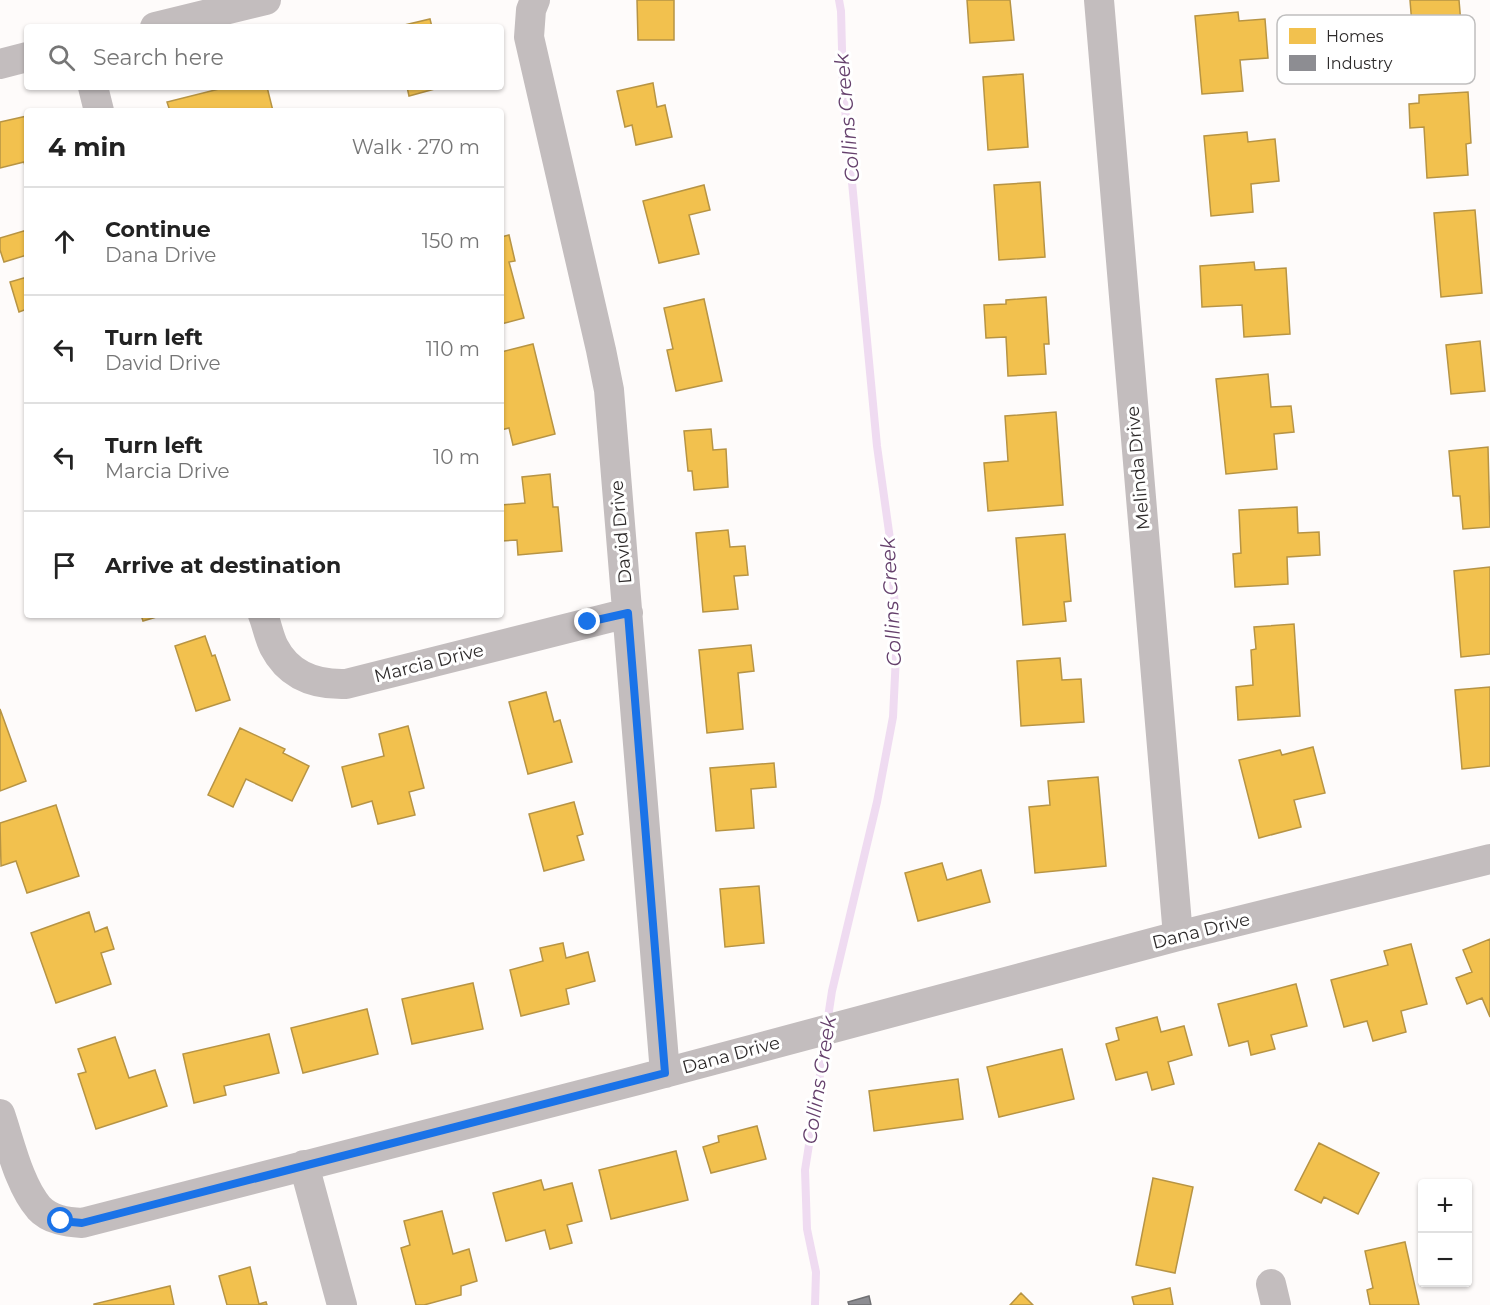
<!DOCTYPE html>
<html lang="en">
<head>
<meta charset="utf-8">
<style>
  :root { --surface:#fff; --page:#f2f2f2; --text:#222; --muted:#767676; --line:#e0e0e0 }
  body { margin:0; font-family:Montserrat,sans-serif; background:var(--page); color:var(--text) }
  .controls { position:absolute; right:18px; bottom:18px; display:grid; overflow:hidden; border-radius:6px; box-shadow:0 2px 4px #0004 }
  .controls button { width:54px; height:54px; display:grid; place-items:center; padding:0; border:0; border-bottom:2px solid var(--line); background:var(--surface); color:var(--text); font:30px sans-serif }
  .stop { position:absolute; width:18px; height:18px; margin:-14px; border:4px solid #1a73e8; border-radius:50%; background:#fff }
  .stop.end { background:#1a73e8; border-color:#fff; box-shadow:0 2px 6px #0008 }
  .list { margin:0; padding:0; list-style:none }
  h2 { display:flex; justify-content:space-between; align-items:center; height:78px; margin:0; padding:0 24px; font-size:26px }
  h2 small { font-size:20px; font-weight:400; color:var(--muted) }
  .list li { display:grid; grid-template-columns:39px 1fr auto; gap:18px; align-items:center; box-sizing:border-box; height:108px; padding:0 24px; border-top:2px solid var(--line) }
  .list b { display:block; font-size:22px; white-space:nowrap }
  .list p { margin:0; font-size:20px; white-space:nowrap; color:var(--muted) }
  .list em { font-size:20px; font-style:normal; color:var(--muted) }
  .icon { flex:none; width:33px; height:33px; fill:none; stroke:currentColor; stroke-width:2; stroke-linecap:round; stroke-linejoin:round }
  .map { position:relative; flex:none; width:1490px; height:1305px; overflow:hidden }
  .search { position:absolute; background:var(--surface); box-shadow:0 2px 4px #0004; left:24px; top:24px; width:480px; height:66px; display:flex; align-items:center; gap:15px; box-sizing:border-box; padding:0 21px; border-radius:6px; color:var(--muted); font-size:22px }
  .panel { position:absolute; background:var(--surface); box-shadow:0 2px 4px #0004; left:24px; top:108px; width:480px; height:510px; border-radius:6px }
  .map>svg:first-child { display:block }
</style>
</head>
<body>
<div class="map">
<svg width="1490" height="1305" viewBox="0 0 1490 1305">
  <rect width="100%" height="100%" fill="#fefbfa"/>
  <path fill="#f2c14e" stroke="#b79444" stroke-width="1.5" d="M637 0H674V40H638Z
    M967 0H1010L1014 40 970 43Z
    M1410 0H1459L1463 48 1414 51Z
    M1238 12 1239 21 1265 19 1268 58 1240 60 1243 91 1202 94 1195 16Z
    M430 19 432 27H396Z
    M1023 74 1028 147 988 150 983 77Z
    M653 83 657 107 665 105 672 137 636 145 632 125 625 127 617 91Z
    M267 87 273 111H170L167 102 227 87Z
    M407 87H442L409 96Z
    M1468 92 1471 143 1466 144 1468 175 1427 178 1424 127 1410 128 1409 104 1419 103V95Z
    M27 116V174L24 162 0 168V122Z
    M1247 132 1248 142 1275 139 1279 181 1251 184 1253 212 1211 216 1204 136Z
    M1040 182 1045 257 999 260 994 185Z
    M704 185 710 210 689 215 699 254 659 263 643 201Z
    M1475 210 1482 293 1441 297 1434 213Z
    M27 230V255L4 262 0 250V238Z
    M509 235 515 261 509 262 524 318 501 324V237Z
    M1254 262 1255 270 1286 268 1290 334 1244 337 1242 305 1202 307 1200 266Z
    M27 277V309L19 312 10 282Z
    M1046 297 1049 344H1044L1046 374 1008 376 1006 337 986 338 984 305 1006 304V300Z
    M704 299 722 381 676 391 667 350 673 349 664 308Z
    M1480 341 1485 391 1451 394 1446 345Z
    M533 344 555 434 513 445 509 428 501 430V352Z
    M1268 374 1271 407 1291 406 1294 432 1274 434 1277 469 1226 474 1216 379Z
    M1056 412 1063 505 988 511 984 463 1008 461 1005 416Z
    M711 429 713 450 726 449 728 487 694 490 692 471H688L684 431Z
    M1488 447 1490 527 1463 529 1460 496H1453L1449 451Z
    M550 474 553 507H558L562 551 518 555 517 540 502 541 501 505 525 503 522 477Z
    M1297 507 1298 533 1319 532 1320 555 1287 557 1288 584 1235 587 1233 554 1241 553 1239 510Z
    M728 530 730 547 745 546 748 575 734 576 738 609 703 612 696 533Z
    M1065 534 1071 601 1064 602 1066 621 1023 625 1016 538Z
    M1490 567V654L1461 657 1454 571Z
    M141 615H163L143 621Z
    M1294 624 1300 716 1238 720 1236 687 1253 685 1251 650 1256 649 1254 627Z
    M205 636 212 656 215 655 230 700 196 711 175 646Z
    M751 645 754 671 738 673 743 729 707 733 699 650Z
    M1060 658 1062 680 1081 679 1084 722 1021 726 1017 661Z
    M1490 687V766L1462 769 1455 690Z
    M546 692 554 722 560 720 572 762 528 774 509 702Z
    M0 709 26 781 0 791Z
    M408 726 424 788 409 792 415 815 378 824 372 801 352 807 342 767 384 756 379 734Z
    M240 728 285 749 283 753 309 766 292 801 246 779 233 807 208 795Z
    M1313 747 1325 793 1294 800 1301 827 1259 838 1239 760 1280 750 1282 755Z
    M774 763 776 787 751 789 754 828 716 831 710 768Z
    M1098 777 1106 866 1035 873 1029 807 1050 805 1048 781Z
    M574 802 583 834 577 836 584 860 544 871 529 814Z
    M56 805 79 876 27 893 16 861 1 866 0 823Z
    M942 863 947 880 981 870 990 902 918 921 905 873Z
    M759 886 764 943 725 947 720 889Z
    M89 912 95 932 107 927 114 949 101 953 111 984 56 1003 31 933Z
    M1490 939V1017L1482 998 1467 1004 1456 978 1472 972 1463 950Z
    M563 943 566 958 588 952 595 981 566 989 569 1004 521 1016 510 970 543 961 540 948Z
    M1411 944 1427 1004 1401 1011 1406 1032 1373 1041 1367 1021 1344 1027 1331 980 1388 965 1384 951Z
    M473 983 483 1029 412 1044 402 999Z
    M1296 984 1307 1026 1271 1035 1275 1049 1251 1055 1248 1041 1229 1046 1218 1004Z
    M367 1009 378 1054 303 1073 291 1028Z
    M1157 1017 1161 1032 1184 1026 1192 1055 1168 1062 1174 1084 1152 1090 1147 1072 1116 1080 1106 1044 1119 1040 1116 1028Z
    M269 1034 279 1073 224 1086 226 1095 194 1103 183 1054Z
    M115 1037 129 1078 155 1070 167 1106 96 1129 78 1074 86 1072 78 1049Z
    M1062 1049 1074 1099 999 1117 987 1067Z
    M958 1079 963 1119 874 1131 869 1091Z
    M757 1126 766 1159 711 1173 703 1147 719 1142 718 1136Z
    M1319 1143 1379 1173 1358 1214 1324 1197 1321 1203 1295 1190Z
    M676 1151 688 1200 611 1219 599 1170Z
    M1153 1178 1193 1187 1175 1273 1136 1265Z
    M541 1180 544 1190 572 1183 582 1221 567 1225 572 1243 550 1249 545 1230 506 1241 493 1193Z
    M442 1211 453 1254 469 1249 477 1281 461 1286V1295L424 1305H416L401 1248 410 1245 404 1221Z
    M1405 1242 1419 1305H1370L1367 1290 1373 1288 1365 1251Z
    M250 1267 259 1304 266 1302 267 1305H227L219 1276Z
    M170 1286 174 1305H94V1304Z
    M1170 1288 1173 1305H1134L1132 1297Z
    M1021 1293 1033 1305H1010Z"/>
  <path fill="#8d8d92" stroke="#707073" stroke-width="1.5" d="M869 1296 871 1305H849L848 1302Z"/>
  <g fill="none" stroke-linecap="round" stroke-linejoin="round">
    <path stroke="#efdbf1" stroke-width="8" d="M827 1024 832 991 877 802 893 717 897 635 890 539 877 446 843 87 841 11 839 0
      M815 1305 816 1272 807 1229 805 1170 826 1037"/>
    <path stroke="#c3bdbe" stroke-width="30" d="M535 0 531 10 529 37 601 350 609 390 665 1073
      M1099 0 1178 936
      M155 27 266 0
      M0 64 27 57
      M93 87 99 111
      M263 615C267 625 269 637 274 647 289 676 316 685 346 684L628 613
      M0 1114C10 1143 19 1185 39 1208 50 1220 67 1222 82 1223L638 1080 1178 936 1490 859
      M304 1165 342 1305
      M1271 1284 1276 1305"/>
  </g>
  <g fill="none" stroke-linecap="round" stroke-linejoin="round">
    <path stroke="#1a73e8" stroke-width="8" d="M61 1221 82 1223 665 1073 628 613 588 622"/>
  </g>
  <g text-anchor="middle" dominant-baseline="central" stroke-width="6" stroke-linejoin="round" paint-order="stroke">
    <g font-size="18" fill="#2e2b2b" stroke="#fff">
      <text transform="translate(1138 468) rotate(-95)">Melinda Drive</text>
      <text transform="translate(621 532) rotate(-95)">David Drive</text>
      <text transform="translate(429 663) rotate(-14)">Marcia Drive</text>
      <text transform="translate(1201 931) rotate(-14)">Dana Drive</text>
      <text transform="translate(731 1055) rotate(-15)">Dana Drive</text>
    </g>
    <g font-size="20" font-style="italic" fill="#65406c" stroke="#fff">
      <text transform="translate(847 118) rotate(-95)">Collins Creek</text>
      <text transform="translate(891 602) rotate(-93)">Collins Creek</text>
      <text transform="translate(819 1080) rotate(-81)">Collins Creek</text>
    </g>
  </g>
  <rect x="1277" y="15" width="198" height="69" rx="9" fill="#fff" stroke="#c0bfbf" stroke-width="1.5"/>
  <rect x="1289" y="28" width="27" height="16" fill="#f2c14e"/>
  <rect x="1289" y="55" width="27" height="16" fill="#8d8d92"/>
  <g font-size="16" fill="#2e2b2b">
    <text x="1326" y="42">Homes</text>
    <text x="1326" y="69">Industry</text>
  </g>
</svg>
<div class="controls">
<button>+</button>
<button>−</button>
</div>
<div class="stop" style="left:61px;top:1221px"></div>
<div class="stop end" style="left:588px;top:622px"></div>
<div class="search"><svg class="icon" aria-label="search" viewBox="0 0 24 24"><circle cx="10" cy="10" r="6"/><path d="M15 15l6 6"/></svg>Search here</div>
<section class="panel">
<h2>4 min<small>Walk · 270 m</small></h2>
<ul class="list">
<li><svg class="icon" aria-label="ahead" viewBox="0 0 24 24"><path d="M12 20V5M6 11l6-6 6 6"/></svg><div><b>Continue</b><p>Dana Drive</p></div><em>150 m</em></li>
<li><svg class="icon" aria-label="left" viewBox="0 0 24 24"><path d="M17 20v-9H6M10 6l-5 5 5 5"/></svg><div><b>Turn left</b><p>David Drive</p></div><em>110 m</em></li>
<li><svg class="icon" aria-label="left" viewBox="0 0 24 24"><path d="M17 20v-9H6M10 6l-5 5 5 5"/></svg><div><b>Turn left</b><p>Marcia Drive</p></div><em>10 m</em></li>
<li><svg class="icon" aria-label="arrive" viewBox="0 0 24 24"><path d="M6 21V4h12l-3 4 3 4H6"/></svg><div><b>Arrive at destination</b></div></li>
</ul>
</section>
</div>
</body>
</html>
